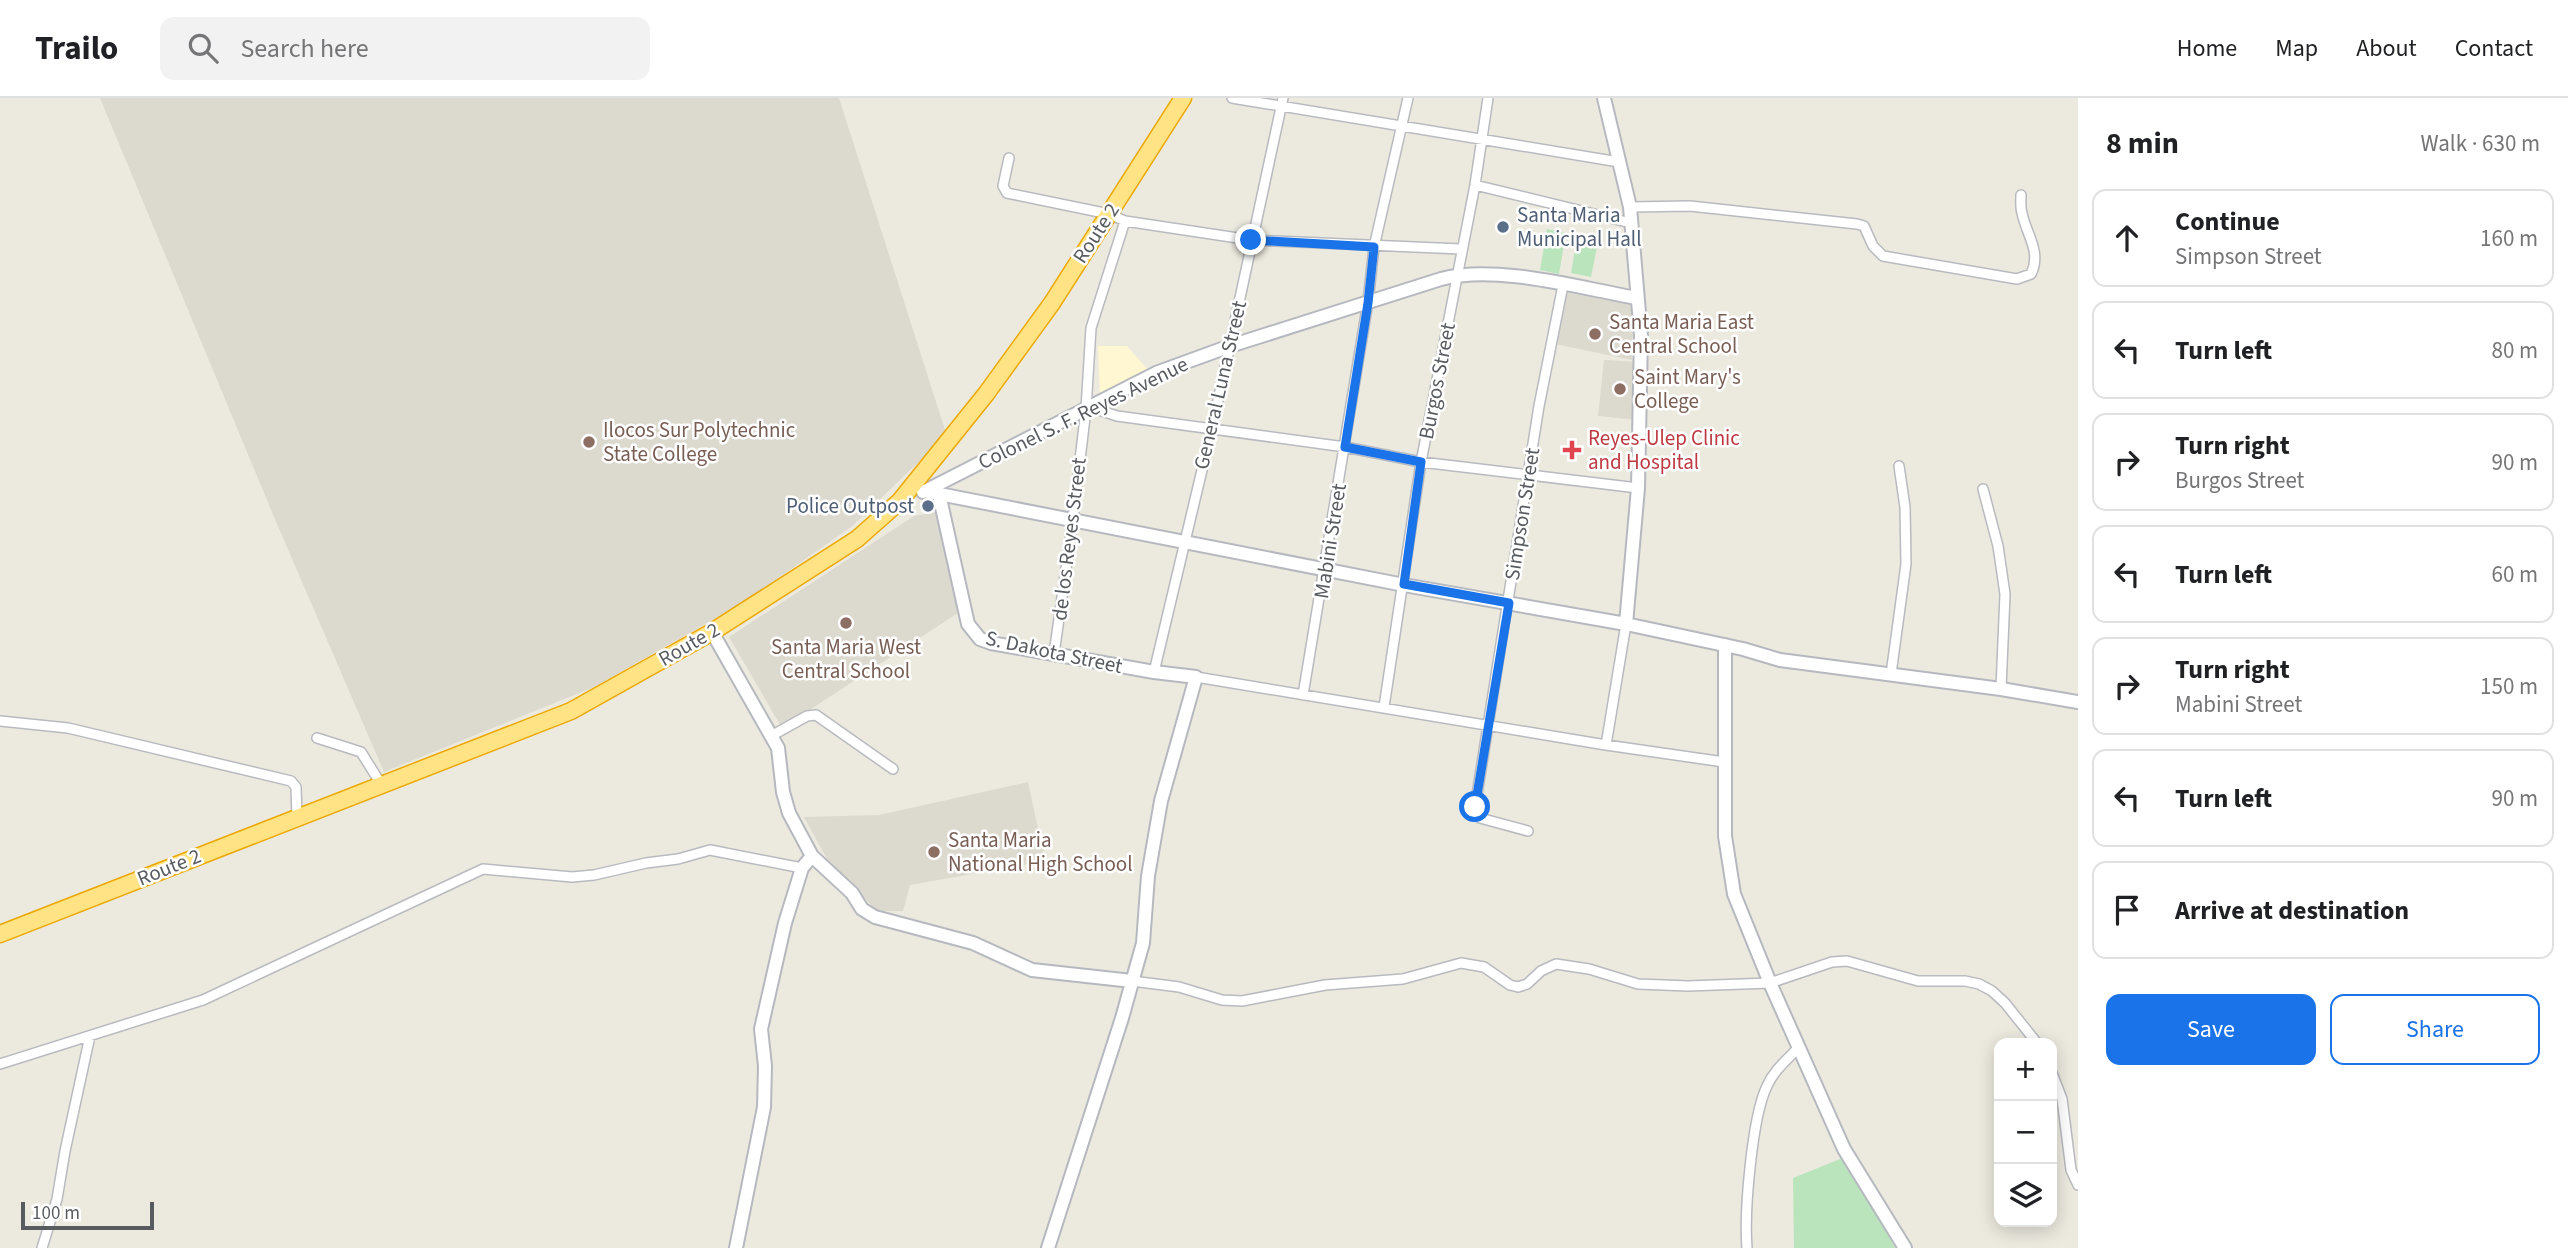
<!DOCTYPE html>
<html lang="en">
<head>
<meta charset="utf-8">
<style>
  :root { --surface:#fff; --page:#f2f2f2; --text:#202124; --muted:#757577; --line:#e0e0e0; --accent:#1a73e8 }
  body { margin:0; font-family:"Source Sans 3",sans-serif; background:var(--page); color:var(--text) }
  .controls { position:absolute; right:21px; bottom:21px; display:grid; overflow:hidden; border-radius:14px; box-shadow:0 4px 18px #0003 }
  .controls button { width:63px; height:63px; display:grid; place-items:center; padding:0; border:0; border-bottom:2px solid var(--line); background:var(--surface); color:var(--text); font:35px sans-serif }
  .scale { position:absolute; left:21px; bottom:18px; width:133px; box-sizing:border-box; padding-left:7px; border:4px solid #585c61; border-top:0; font-size:19px; line-height:24px; white-space:nowrap; color:#585c61; -webkit-text-stroke:5px #fff; paint-order:stroke }
  .stop { position:absolute; width:21px; height:21px; margin:-16px; border:5px solid #1a73e8; border-radius:50%; background:#fff }
  .stop.end { background:#1a73e8; border-color:#fff; box-shadow:0 2px 7px #0008 }
  .list { margin:0; padding:0; list-style:none }
  h2 { display:flex; justify-content:space-between; align-items:center; height:91px; margin:0; padding:0 28px; font-size:30px }
  h2 small { font-size:23px; font-weight:400; color:var(--muted) }
  .list li { display:grid; grid-template-columns:46px 1fr auto; gap:21px; align-items:center; box-sizing:border-box; height:98px; margin:0 14px 14px; padding:0 14px; border:2px solid var(--line); border-radius:14px }
  .list b { display:block; font-size:26px; white-space:nowrap }
  .list p { margin:0; font-size:23px; white-space:nowrap; color:var(--muted) }
  .list em { font-size:23px; font-style:normal; color:var(--muted) }
  .actions { display:flex; gap:14px; padding:21px 28px }
  .actions a { flex:1; padding:16px 0; border:2px solid var(--accent); border-radius:14px; text-align:center; font-size:24px; color:var(--accent) }
  .actions .main { background:var(--accent); color:#fff }
  .icon { flex:none; width:38px; height:38px; fill:none; stroke:currentColor; stroke-width:2; stroke-linecap:round; stroke-linejoin:round }
  .map { position:relative; flex:none; width:2078px; height:1150px; overflow:hidden }
  header { display:flex; align-items:center; gap:42px; box-sizing:border-box; height:98px; padding:0 35px; background:var(--surface); border-bottom:2px solid var(--line) }
  header strong { font-size:33px }
  nav { display:flex; gap:38px; margin-inline-start:auto; font-size:24px }
  .search { width:490px; height:63px; background:var(--page); display:flex; align-items:center; gap:18px; box-sizing:border-box; padding:0 24px; border-radius:14px; color:var(--muted); font-size:26px }
  main { display:flex }
  aside { flex:1; background:var(--surface) }
  .map>svg:first-child { display:block }
</style>
</head>
<body>
<header>
<strong>Trailo</strong>
<div class="search"><svg class="icon" aria-label="search" viewBox="0 0 24 24"><circle cx="10" cy="10" r="6"/><path d="M15 15l6 6"/></svg>Search here</div>
<nav><a>Home</a><a>Map</a><a>About</a><a>Contact</a></nav>
</header>
<main>
<div class="map">
<svg width="2078" height="1150" viewBox="0 0 2078 1150">
  <rect width="100%" height="100%" fill="#eceadf"/>
  <path fill="#fff6d2" d="M1098 248H1127L1150 274 1100 300Z"/>
  <path fill="#dcd9ce" d="M100 0H839L945 332 927 356 851 429 744 504 594 589 384 674 274 419Z
    M1567 195 1630 206 1633 223 1632 262 1555 246Z
    M1604 262 1640 264 1638 322 1598 318Z
    M943 413 964 511 782 630 729 539 914 418Z
    M1028 684 1045 763 910 787 903 813H877L827 761 804 719 879 717Z"/>
  <path fill="#bae5bc" d="M1547 131 1566 135 1559 176 1540 172Z
    M1577 140 1598 144 1591 179 1571 175Z
    M1845 1059 1895 1150H1794L1793 1080Z"/>
  <g fill="none" stroke-linecap="round" stroke-linejoin="round">
    <defs>
      <path id="street" d="M1232 0 1619 64
        M1009 60 1003 88 1007 95 1109 116 1125 123 1251 142 1461 151
        M1475 87 1631 125
        M1630 109 1690 108 1857 126 1864 128 1873 148 1883 158 2017 181 2031 176C2042 154 2026 136 2022 115 2020 109 2021 103 2021 97
        M1090 309 1117 318 1345 349 1421 364 1638 390
        M1983 391 1998 448 2005 496 2001 591
        M1054 556 1073 421 1086 311 1091 230 1125 123
        M1154 574 1212 330 1283 0
        M1891 576 1906 466 1905 409 1899 368
        M1196 579 1606 647 1724 664
        M1303 597 1368 204 1374 149 1408 0
        M1384 609 1421 364 1475 87 1488 0
        M0 623 68 630 291 683 296 689 297 719
        M771 638 807 618 816 617 893 671
        M317 640 361 654 381 686
        M1606 647 1626 526
        M1528 733 1480 720 1475 716V709L1539 308 1563 187
        M1132 883 1179 889 1222 902 1242 903 1325 887 1403 881 1461 865 1484 869 1510 887 1518 889 1527 886 1541 873 1556 866 1589 871 1638 886 1688 888 1770 885 1832 864 1847 863 1918 883H1965L1979 886 1992 893 2005 905 2037 945
        M0 966 203 902 483 771 572 779 594 777 646 765 678 761 710 752 802 770
        M2052 975 2062 1001 2071 1072 2078 1087
        M42 1150 57 1101 65 1053 90 938
        M1747 1150C1744 1114 1752 1019 1767 988 1774 972 1787 962 1798 950"/>
      <path id="secondary" d="M1604 0 1630 109 1641 238 1638 390 1626 526
        M924 393 1404 487 1626 526 1743 551 1780 562 2001 591 2078 604
        M923 394 1156 275 1230 248 1441 181C1497 166 1579 190 1637 200
        M939 396 968 526 980 541 991 545 1154 574 1196 579 1161 703 1148 778 1143 845 1122 920 1048 1150
        M712 534 778 650 783 694 789 715 812 758 852 795 862 811 875 819 973 845 1032 872 1132 883
        M1725 547V738L1734 796 1770 885 1844 1051 1905 1150
        M736 1150 764 1009 765 968 761 931 785 825 802 770 812 758"/>
      <path id="highway" d="M0 836 571 613 712 534 857 441 900 403 986 296 1052 205 1183 0"/>
    </defs>
    <use href="#street" stroke="#b8babf" stroke-width="12"/>
    <use href="#secondary" stroke="#b5b9bf" stroke-width="16"/>
    <use href="#highway" stroke="#eca800" stroke-width="19"/>
    <use href="#street" stroke="#fff" stroke-width="9"/>
    <use href="#secondary" stroke="#fff" stroke-width="12"/>
    <use href="#highway" stroke="#ffe384" stroke-width="16"/>
  </g>
  <g fill="none" stroke-linecap="round" stroke-linejoin="round">
    <path stroke="#1a73e8" stroke-width="9" d="M1251 142 1374 149 1368 205 1345 349 1421 364 1404 486 1509 505 1475 709"/>
  </g>
  <g fill="#5c6f8a" stroke="#fff" stroke-width="2.5">
    <circle cx="1503" cy="129" r="7"/>
    <circle cx="928" cy="408" r="7"/>
  </g>
  <g fill="#8d6e63" stroke="#fff" stroke-width="2.5">
    <circle cx="1595" cy="236" r="7"/>
    <circle cx="1620" cy="291" r="7"/>
    <circle cx="589" cy="344" r="7"/>
    <circle cx="846" cy="525" r="7"/>
    <circle cx="934" cy="754" r="7"/>
  </g>
  <path fill="#e0444e" stroke="#fff" stroke-width="2.5" d="M1568.5 341.5h7v7h7v7h-7v7h-7v-7h-7v-7h7z"/>
  <g text-anchor="middle" dominant-baseline="central" stroke-width="5" stroke-linejoin="round" paint-order="stroke">
    <g font-size="21" fill="#4e5e75" stroke="#fff" text-anchor="start">
      <text x="1517" y="117">Santa Maria<tspan x="1517" dy="24">Municipal Hall</tspan></text>
      <text x="914" y="408" text-anchor="end">Police Outpost</text>
    </g>
    <g font-size="21" fill="#585c61" stroke="#fff">
      <text transform="translate(1096 135) rotate(-57)">Route 2</text>
      <text transform="translate(1437 283) rotate(-79)">Burgos Street</text>
      <text transform="translate(1220 287) rotate(-77)">General Luna Street</text>
      <text transform="translate(1083 315) rotate(-26)">Colonel S. F. Reyes Avenue</text>
      <text transform="translate(1522 416) rotate(-81)">Simpson Street</text>
      <text transform="translate(1069 441) rotate(-83)">de los Reyes Street</text>
      <text transform="translate(1330 443) rotate(-81)">Mabini Street</text>
      <text transform="translate(689 546) rotate(-30)">Route 2</text>
      <text transform="translate(1054 554) rotate(12)">S. Dakota Street</text>
      <text transform="translate(169 769) rotate(-22)">Route 2</text>
    </g>
    <g font-size="21" fill="#785e54" stroke="#fff" text-anchor="start">
      <text x="1609" y="224">Santa Maria East<tspan x="1609" dy="24">Central School</tspan></text>
      <text x="1634" y="279">Saint Mary's<tspan x="1634" dy="24">College</tspan></text>
      <text x="603" y="332">Ilocos Sur Polytechnic<tspan x="603" dy="24">State College</tspan></text>
      <text x="846" y="549" text-anchor="middle">Santa Maria West<tspan x="846" dy="24">Central School</tspan></text>
      <text x="948" y="742">Santa Maria<tspan x="948" dy="24">National High School</tspan></text>
    </g>
    <g font-size="21" fill="#be3a42" stroke="#fff" text-anchor="start">
      <text x="1588" y="340">Reyes-Ulep Clinic<tspan x="1588" dy="24">and Hospital</tspan></text>
    </g>
  </g>
</svg>
<div class="controls">
<button>+</button>
<button>−</button>
<button><svg class="icon" aria-label="layers" viewBox="0 0 24 24"><path d="M12 4l9 5-9 5-9-5zM3 14l9 5 9-5"/></svg></button>
</div>
<div class="scale">100 m</div>
<div class="stop" style="left:1475px;top:709px"></div>
<div class="stop end" style="left:1251px;top:142px"></div>
</div>
<aside>
<h2>8 min<small>Walk · 630 m</small></h2>
<ul class="list">
<li><svg class="icon" aria-label="ahead" viewBox="0 0 24 24"><path d="M12 20V5M6 11l6-6 6 6"/></svg><div><b>Continue</b><p>Simpson Street</p></div><em>160 m</em></li>
<li><svg class="icon" aria-label="left" viewBox="0 0 24 24"><path d="M17 20v-9H6M10 6l-5 5 5 5"/></svg><div><b>Turn left</b></div><em>80 m</em></li>
<li><svg class="icon" aria-label="right" viewBox="0 0 24 24"><path d="M7 20v-9h11M14 6l5 5-5 5"/></svg><div><b>Turn right</b><p>Burgos Street</p></div><em>90 m</em></li>
<li><svg class="icon" aria-label="left" viewBox="0 0 24 24"><path d="M17 20v-9H6M10 6l-5 5 5 5"/></svg><div><b>Turn left</b></div><em>60 m</em></li>
<li><svg class="icon" aria-label="right" viewBox="0 0 24 24"><path d="M7 20v-9h11M14 6l5 5-5 5"/></svg><div><b>Turn right</b><p>Mabini Street</p></div><em>150 m</em></li>
<li><svg class="icon" aria-label="left" viewBox="0 0 24 24"><path d="M17 20v-9H6M10 6l-5 5 5 5"/></svg><div><b>Turn left</b></div><em>90 m</em></li>
<li><svg class="icon" aria-label="arrive" viewBox="0 0 24 24"><path d="M6 21V4h12l-3 4 3 4H6"/></svg><div><b>Arrive at destination</b></div></li>
</ul>
<div class="actions"><a class="main">Save</a><a>Share</a></div>
</aside>
</main>
</body>
</html>
